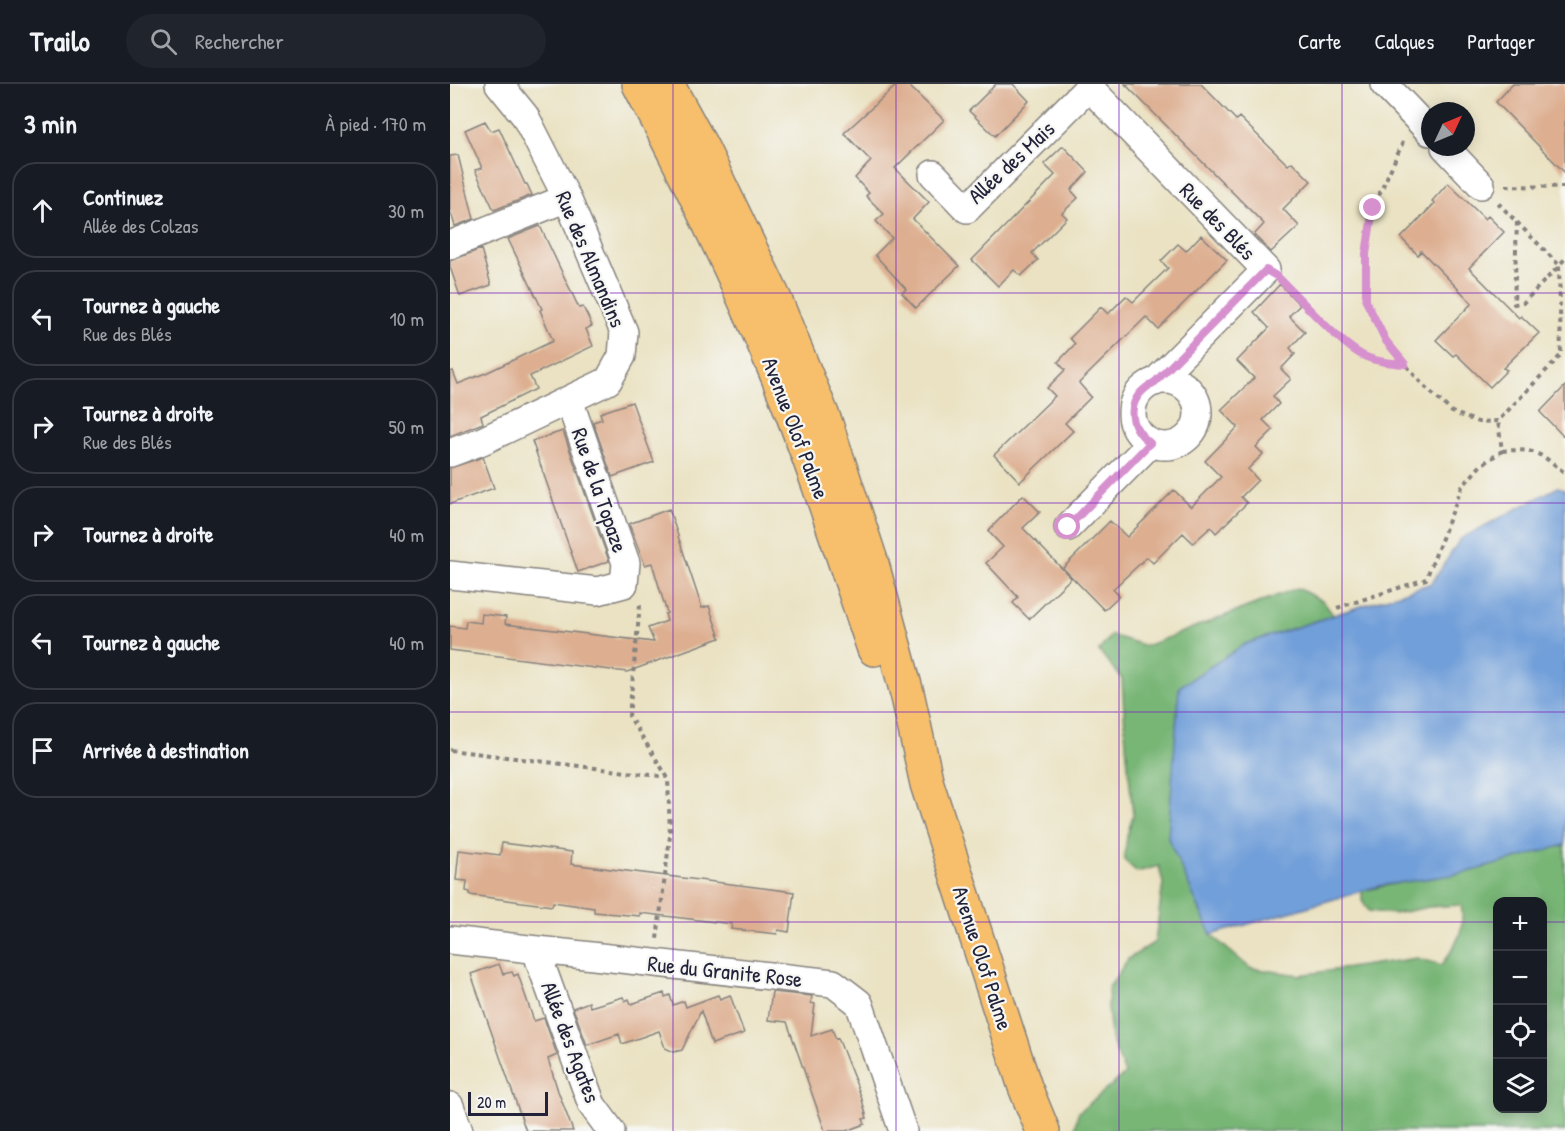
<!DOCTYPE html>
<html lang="fr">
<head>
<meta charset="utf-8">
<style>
  :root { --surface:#171b24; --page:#20242c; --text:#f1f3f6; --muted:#9ea1a6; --line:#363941 }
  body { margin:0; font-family:"Patrick Hand",sans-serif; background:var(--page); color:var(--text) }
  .controls { position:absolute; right:18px; bottom:18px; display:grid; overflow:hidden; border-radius:12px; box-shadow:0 3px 15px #0003 }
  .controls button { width:54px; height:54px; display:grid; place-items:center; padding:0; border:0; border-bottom:2px solid var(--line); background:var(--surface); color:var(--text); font:30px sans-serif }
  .compass { position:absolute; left:971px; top:18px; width:54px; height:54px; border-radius:50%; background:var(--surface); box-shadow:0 3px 15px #0003; rotate:46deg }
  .scale { position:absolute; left:18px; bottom:15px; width:80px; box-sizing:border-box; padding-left:6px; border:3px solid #22223b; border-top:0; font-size:16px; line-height:21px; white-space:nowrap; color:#22223b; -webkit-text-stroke:4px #f6f6f2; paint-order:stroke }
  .stop { position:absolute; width:18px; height:18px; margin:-14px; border:4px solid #d690ce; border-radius:50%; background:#fff }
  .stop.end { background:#d690ce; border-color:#fff; box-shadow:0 2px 6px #0008 }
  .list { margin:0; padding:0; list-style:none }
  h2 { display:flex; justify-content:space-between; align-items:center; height:78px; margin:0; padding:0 24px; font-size:26px }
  h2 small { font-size:20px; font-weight:400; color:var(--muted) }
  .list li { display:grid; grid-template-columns:39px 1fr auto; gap:18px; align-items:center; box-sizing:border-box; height:96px; margin:0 12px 12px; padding:0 12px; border:2px solid var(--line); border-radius:24px }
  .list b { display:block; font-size:22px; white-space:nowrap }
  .list p { margin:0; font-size:20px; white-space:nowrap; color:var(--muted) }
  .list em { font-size:20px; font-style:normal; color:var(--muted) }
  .icon { flex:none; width:33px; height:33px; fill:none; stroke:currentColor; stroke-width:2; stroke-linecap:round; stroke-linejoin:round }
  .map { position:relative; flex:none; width:1115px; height:1047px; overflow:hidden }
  header { display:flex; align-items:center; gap:36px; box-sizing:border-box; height:84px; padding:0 30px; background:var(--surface); border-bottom:2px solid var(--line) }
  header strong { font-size:28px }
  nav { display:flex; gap:33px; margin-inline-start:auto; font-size:21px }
  .search { width:420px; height:54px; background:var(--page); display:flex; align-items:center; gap:15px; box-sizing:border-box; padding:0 21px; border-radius:33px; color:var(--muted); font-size:22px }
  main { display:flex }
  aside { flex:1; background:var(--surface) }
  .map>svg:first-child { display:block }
</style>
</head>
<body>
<header>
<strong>Trailo</strong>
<div class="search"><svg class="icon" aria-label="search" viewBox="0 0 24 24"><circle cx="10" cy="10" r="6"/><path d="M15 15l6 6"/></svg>Rechercher</div>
<nav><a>Carte</a><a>Calques</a><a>Partager</a></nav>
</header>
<main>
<aside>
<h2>3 min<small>À pied · 170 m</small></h2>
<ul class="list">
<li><svg class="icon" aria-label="ahead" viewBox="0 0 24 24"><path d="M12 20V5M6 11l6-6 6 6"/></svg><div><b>Continuez</b><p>Allée des Colzas</p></div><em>30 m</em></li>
<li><svg class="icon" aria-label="left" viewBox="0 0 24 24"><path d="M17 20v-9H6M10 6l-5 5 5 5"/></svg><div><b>Tournez à gauche</b><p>Rue des Blés</p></div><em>10 m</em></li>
<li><svg class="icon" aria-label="right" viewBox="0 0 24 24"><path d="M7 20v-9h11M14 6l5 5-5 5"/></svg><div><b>Tournez à droite</b><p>Rue des Blés</p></div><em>50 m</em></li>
<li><svg class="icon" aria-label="right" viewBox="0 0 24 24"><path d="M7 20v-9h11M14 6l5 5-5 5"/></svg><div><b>Tournez à droite</b></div><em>40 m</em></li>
<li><svg class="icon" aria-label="left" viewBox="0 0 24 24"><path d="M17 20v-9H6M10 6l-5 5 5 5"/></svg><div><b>Tournez à gauche</b></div><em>40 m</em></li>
<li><svg class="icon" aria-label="arrive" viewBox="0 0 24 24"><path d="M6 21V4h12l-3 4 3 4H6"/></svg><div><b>Arrivée à destination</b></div></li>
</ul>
</aside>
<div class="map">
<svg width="1115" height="1047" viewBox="0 0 1115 1047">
  <rect width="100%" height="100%" fill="#f6f6f2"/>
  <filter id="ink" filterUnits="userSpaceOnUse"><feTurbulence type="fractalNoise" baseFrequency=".0167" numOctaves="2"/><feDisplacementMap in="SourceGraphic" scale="12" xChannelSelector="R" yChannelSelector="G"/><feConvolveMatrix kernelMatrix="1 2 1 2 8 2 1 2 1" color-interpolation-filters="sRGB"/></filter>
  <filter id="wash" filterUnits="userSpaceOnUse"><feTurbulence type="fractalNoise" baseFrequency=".008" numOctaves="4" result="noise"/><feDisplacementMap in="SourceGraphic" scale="24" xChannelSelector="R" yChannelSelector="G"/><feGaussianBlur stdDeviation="1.35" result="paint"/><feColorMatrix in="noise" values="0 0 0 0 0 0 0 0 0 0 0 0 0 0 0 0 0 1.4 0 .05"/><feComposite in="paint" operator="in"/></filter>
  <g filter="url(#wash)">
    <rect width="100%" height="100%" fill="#eae2c2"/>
    <path fill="#78b676" stroke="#4d6c58" stroke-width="1.5" fill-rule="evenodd" d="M847 504 873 517 884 532 795 560 761 851 800 884 850 891 967 874 992 881C1006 861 1016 846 1011 821L979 823 944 830 919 827 912 817V807L1115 761V1047H624L628 1029 675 990 661 954 658 923 659 903 678 875 705 858 713 799 709 782 687 788 674 776 677 752 683 731 676 661 672 595 649 567 661 551 696 562ZM1048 818H1092V1024H1048Z"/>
    <path fill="#719fd9" stroke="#4a608a" stroke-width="1.5" d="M1108 403 1115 405V761L1015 789 929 802 761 851 718 754 729 603 795 560 982 499 1010 455Z"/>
    <g id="blocks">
      <path fill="#ddae90" d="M448 0H457L494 36 445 84 479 118 463 135 509 182 466 224 452 209 456 205 425 171 442 154 426 137 434 130 416 112 419 109 405 94 421 77 394 49Z
        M546 0H563L579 17 545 52 519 27Z
        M675 0H751L786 36 789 33 838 81 842 78 861 97 833 125 849 142 821 168 804 151 814 140Z
        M1063 0H1115V89L1046 18Z
        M35 37 41 47 49 44 75 100H77L82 111 44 126 25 86 32 84 15 46Z
        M613 62 638 88 621 106 628 114 612 129 617 134 582 169 588 176 571 192 564 186 548 202 522 176 605 91 594 80Z
        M8 71 24 135 5 142 0 126V72Z
        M998 99 1035 135 1038 132 1054 148 1019 184 1069 234 1071 232 1089 249 1053 284 1057 286 1040 303 1006 270 1003 272 986 256 1022 219 971 167 968 171 951 154 985 119 982 117Z
        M90 142 129 224 133 223 138 233 142 242 136 245 143 262 80 292 86 305 31 332 33 339 0 352V288L3 287 8 300 38 288 103 257 90 226 92 225 58 155Z
        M751 151 777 176 708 245 696 233 629 299 641 313 615 339 623 347 570 398 544 371 605 312 597 304 615 286 608 278 625 260 620 254 651 223 658 230 676 212 683 218 718 184 711 177 728 160 736 167Z
        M31 165 41 201 10 212 0 183V177Z
        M830 200 850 221 839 232 855 248 840 264 845 270 831 285 841 295 823 312 829 320 813 336 823 346 806 363 813 370 798 385 808 396 791 413 797 419 766 449 761 443 743 459 733 449 703 479 697 473 663 505 669 512 654 526 613 484 660 437 677 453 724 406 741 423 771 393 755 377 788 343 771 326 804 294 787 277 819 244 804 228Z
        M1115 302V354L1090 328Z
        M182 318 204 378 162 393 143 338 152 335 150 329Z
        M113 347 159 477 128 488 82 357Z
        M33 373 44 404 0 420V384Z
        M573 411 590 428 573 444 621 494 579 535 563 519 568 513 536 479 553 463 538 447Z
        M219 425 252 524 259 522 270 554 177 588 0 566V542L15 544 16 537 31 539 32 530 56 533 55 540 204 558 198 544 217 537 215 530 217 529 202 479 195 481 179 440Z
        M52 759 122 768 121 780 344 808 339 848 328 846 327 850 281 845 282 840 190 829V832L144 828V824L103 818 102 822 20 811V808L16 807 17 797 6 796 9 766 50 771Z
        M49 880 53 890 62 888 64 892 68 890 84 937 94 934 107 971 98 975 108 1007 123 1047H76L21 890Z
        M322 908 362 912 361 919 365 920 361 952 382 945 386 955 388 954 411 1012 417 1034 413 1035 415 1040 396 1047H375L337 938 318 936Z
        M214 909 215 913 220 911 223 921 234 917 236 923 268 911 270 915 280 911 294 949 262 960 251 927 232 966 224 968 215 964 209 947 172 960 169 950 137 961 123 924 139 918 140 923 173 913 175 917 179 915 181 920Z"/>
    </g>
  </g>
  <g filter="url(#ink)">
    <use href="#blocks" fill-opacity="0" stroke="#86827e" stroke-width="1.5"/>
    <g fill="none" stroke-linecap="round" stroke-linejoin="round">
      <defs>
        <path id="minor" d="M642 0 639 3 816 186 705 298
          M934 0 980 48
          M995 63 1031 101
          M483 90 517 125 639 3
          M0 161 117 114
          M682 329a33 33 0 1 1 66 0a33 33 0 1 1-66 0Z
          M0 369 32 357 158 297 172 272 174 248 117 114 75 32 49 0
          M618 443 701 359
          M0 491 148 507 174 500 176 479 119 316
          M0 856 383 899 409 919 453 1047
          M86 867 142 1021 161 1047
          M0 1022 9 1047"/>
        <path id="major" d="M189 0C239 95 286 192 327 291 364 381 393 473 424 565
          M217 0 252 64 326 218 376 340 422 480 458 613 477 700 575 1003 593 1047"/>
      </defs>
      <use href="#minor" stroke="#86827e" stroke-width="30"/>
      <use href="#major" stroke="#86827e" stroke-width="36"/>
      <path stroke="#86827e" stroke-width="4" stroke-dasharray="4.5 4.5" stroke-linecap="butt" d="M953 58 923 124 916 170V217L936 257 971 299 1002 328 1028 338 1048 337 1111 271 1109 181
        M1056 102 1115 103
        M1048 119 1109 181 1115 175
        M1067 138 1064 220 1073 219 1109 182
        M835 200C854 219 891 261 914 272 927 278 941 279 955 280
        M1052 367C1085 364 1090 369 1115 389
        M190 521 179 632 218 694 220 752 207 855
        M887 524 976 495 1012 403 1031 381 1052 367 1048 337
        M0 666 217 693"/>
      <use href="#minor" stroke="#fff" stroke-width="27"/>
      <use href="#major" stroke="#f7bf6c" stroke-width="33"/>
    </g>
  </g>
  <g fill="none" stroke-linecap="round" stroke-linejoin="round" filter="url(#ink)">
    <path stroke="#d690ce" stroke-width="8" d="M618 443 700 359C675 339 677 313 705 298L816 186 828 193C848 213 891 261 914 272 927 278 941 279 955 280L936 257 916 217V170L923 124"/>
  </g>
  <path fill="none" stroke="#7b2cbf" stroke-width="1.5" stroke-opacity="0.55" d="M223 0V1047M446 0V1047M669 0V1047M892 0V1047M0 209H1115M0 419H1115M0 628H1115M0 838H1048M1092 838H1115"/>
  <g text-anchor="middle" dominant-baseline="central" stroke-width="4.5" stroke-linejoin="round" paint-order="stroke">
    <g font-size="22" fill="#22223b" stroke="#f6f6f2">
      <text transform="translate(561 78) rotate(-43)">Allée des Mais</text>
      <text transform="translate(768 137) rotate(46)">Rue des Blés</text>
      <text transform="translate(141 175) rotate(67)">Rue des Almandins</text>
      <text transform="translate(346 344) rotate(69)">Avenue Olof Palme</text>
      <text transform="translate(150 406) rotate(71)">Rue de la Topaze</text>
      <text transform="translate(533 874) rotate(72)">Avenue Olof Palme</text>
      <text transform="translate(275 887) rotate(6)">Rue du Granite Rose</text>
      <text transform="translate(121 958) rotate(69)">Allée des Agates</text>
    </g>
  </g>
</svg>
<div class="controls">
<button>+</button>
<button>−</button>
<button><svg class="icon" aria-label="locate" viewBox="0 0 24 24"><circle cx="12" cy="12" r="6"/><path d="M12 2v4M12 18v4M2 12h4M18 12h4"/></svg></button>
<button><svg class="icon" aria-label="layers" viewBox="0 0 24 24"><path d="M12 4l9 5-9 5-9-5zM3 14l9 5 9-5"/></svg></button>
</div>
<svg class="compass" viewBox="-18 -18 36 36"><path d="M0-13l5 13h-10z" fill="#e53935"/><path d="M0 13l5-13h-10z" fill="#9ea1a6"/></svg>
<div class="scale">20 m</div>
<div class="stop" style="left:618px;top:443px"></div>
<div class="stop end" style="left:923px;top:124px"></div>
</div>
</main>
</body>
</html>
